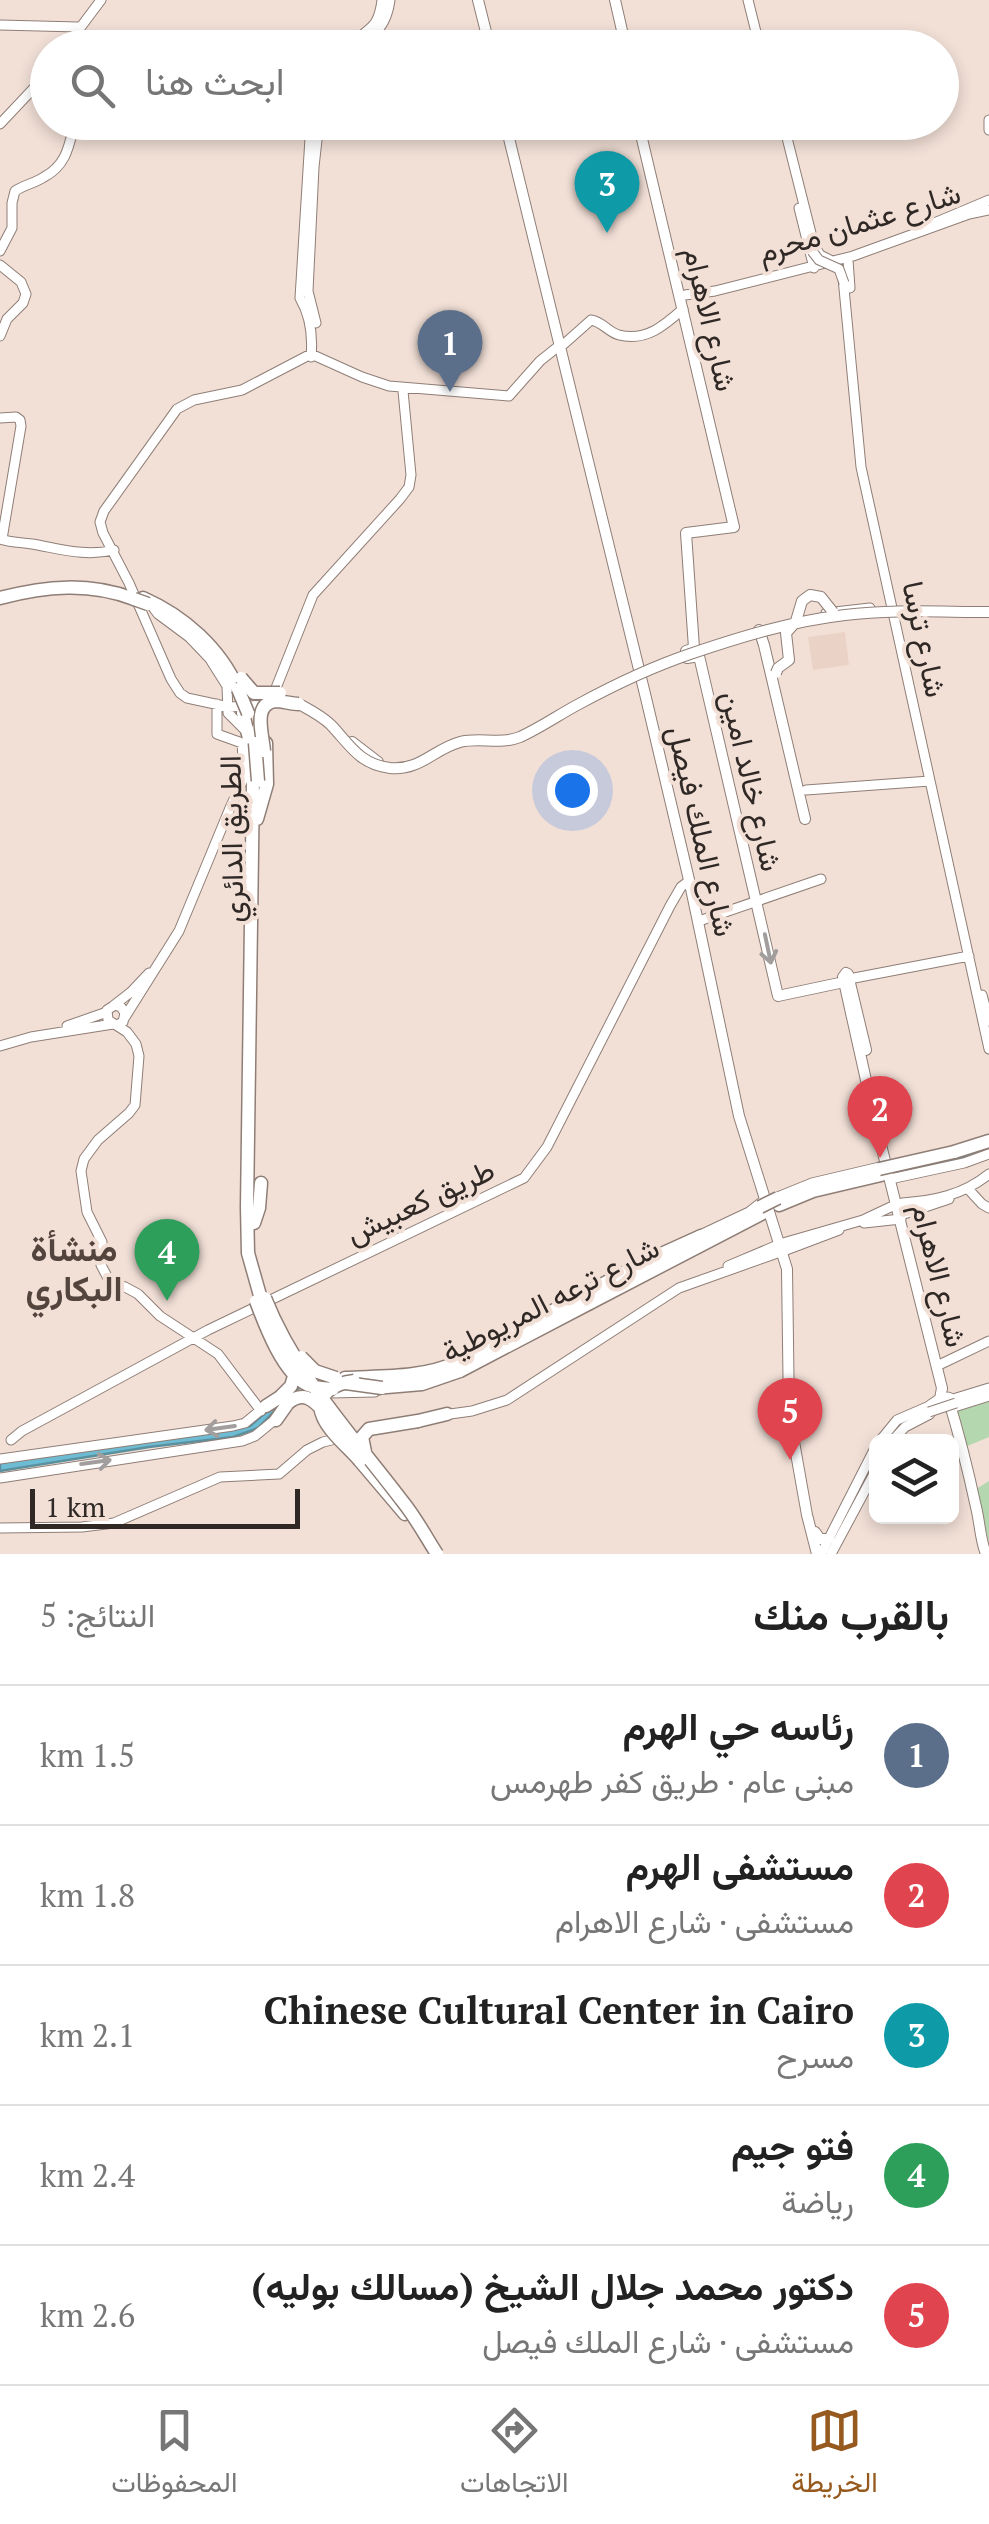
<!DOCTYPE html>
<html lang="ar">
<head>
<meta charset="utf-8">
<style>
  :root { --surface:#fff; --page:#f6f6f6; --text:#222; --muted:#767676; --line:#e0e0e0; --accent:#975a1e }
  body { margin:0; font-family:"PT Serif",Vazirmatn,serif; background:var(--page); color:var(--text); direction:rtl }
  .controls { position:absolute; right:30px; bottom:30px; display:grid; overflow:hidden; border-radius:15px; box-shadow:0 5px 15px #0003 }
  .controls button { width:90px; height:90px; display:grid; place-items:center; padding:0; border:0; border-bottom:2px solid var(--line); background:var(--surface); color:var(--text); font:50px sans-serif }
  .scale { position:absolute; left:30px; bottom:25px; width:270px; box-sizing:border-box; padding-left:10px; border:5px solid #2f2825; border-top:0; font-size:28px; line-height:35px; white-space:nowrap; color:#2f2825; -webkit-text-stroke:8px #f2e0d7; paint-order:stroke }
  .you { position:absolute; left:572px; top:790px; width:35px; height:35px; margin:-25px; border:8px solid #fff; border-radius:50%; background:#1a73e8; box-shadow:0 0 0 15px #1a73e833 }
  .badge { display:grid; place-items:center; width:65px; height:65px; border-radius:50%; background:var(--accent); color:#fff; font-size:32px; font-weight:700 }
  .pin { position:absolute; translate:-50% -82px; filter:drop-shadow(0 2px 5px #0008) }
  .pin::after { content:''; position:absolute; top:52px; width:35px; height:30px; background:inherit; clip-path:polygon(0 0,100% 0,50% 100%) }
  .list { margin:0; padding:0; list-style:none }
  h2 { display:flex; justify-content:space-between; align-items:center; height:130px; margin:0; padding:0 40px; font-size:42px }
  h2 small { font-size:32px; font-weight:400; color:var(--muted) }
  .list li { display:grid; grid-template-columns:65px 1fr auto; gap:30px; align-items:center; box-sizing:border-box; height:140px; padding:0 40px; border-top:2px solid var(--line) }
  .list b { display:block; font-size:38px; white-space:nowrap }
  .list p { margin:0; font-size:32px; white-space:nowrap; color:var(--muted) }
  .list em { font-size:32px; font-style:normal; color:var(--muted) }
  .icon { flex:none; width:55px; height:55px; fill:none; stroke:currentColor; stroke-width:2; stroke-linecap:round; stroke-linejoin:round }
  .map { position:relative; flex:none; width:989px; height:1554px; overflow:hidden; direction:ltr }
  .search { position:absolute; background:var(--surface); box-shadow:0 5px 15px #0003; left:30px; right:30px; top:30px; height:110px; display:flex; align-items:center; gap:25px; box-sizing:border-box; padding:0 35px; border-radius:55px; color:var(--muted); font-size:38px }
  .sheet { height:830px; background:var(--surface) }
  nav { display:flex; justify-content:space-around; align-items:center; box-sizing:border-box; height:140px; border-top:2px solid var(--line); background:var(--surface); font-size:28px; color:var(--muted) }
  nav a { display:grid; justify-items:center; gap:5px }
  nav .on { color:var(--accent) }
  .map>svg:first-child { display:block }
</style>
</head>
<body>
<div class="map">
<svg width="989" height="1554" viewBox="0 0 989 1554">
  <rect width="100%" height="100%" fill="#f2e0d7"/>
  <path fill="#ebd2c6" d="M845 632 849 665 813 670 808 637Z"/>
  <path fill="#b4d7b0" d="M989 1398V1437L965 1447 956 1409Z
    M989 1481V1543L976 1489Z"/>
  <path fill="#6ebcd3" stroke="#5b909f" stroke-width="2.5" d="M989 1144V1149L971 1156 815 1191 791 1200 667 1260 531 1333 445 1375 427 1381 409 1383 303 1386 294 1391 258 1428 233 1437 149 1447 0 1471V1463L250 1426 298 1384 306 1381 406 1379 436 1375 489 1350 682 1248 786 1199 805 1191 922 1163Z"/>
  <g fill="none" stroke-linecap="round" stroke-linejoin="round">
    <defs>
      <path id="secondary" d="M748 0 760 48
        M0 25 78 27
        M65 48 101 0
        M349 48C366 26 378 33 382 0
        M358 48C377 33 387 24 390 0
        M989 120V130
        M783 122 814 245 820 255 832 261
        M0 124 48 73
        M799 208 814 268
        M932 224 989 200
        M0 251 12 228V203L15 191C24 185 35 183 44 177 67 165 69 145 75 122
        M848 260 850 288
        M0 265 21 282 26 294 23 303 7 319 0 336
        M843 278 861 467 989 1049
        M685 295 715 291 853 256 969 214 989 210
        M316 323 308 291 314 167 319 122
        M564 344 591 320C603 322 608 332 619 335 646 342 665 325 683 309
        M311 357C313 336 311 317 300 298L311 122
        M0 418 16 417 20 420 21 426 2 539
        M0 539C12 543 20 542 32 544 61 549 85 557 114 550
        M152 606 158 614 189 637 210 659 227 686 228 713 248 733
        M826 613 870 608
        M272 698 313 595 400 499 409 487 411 475 403 391
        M217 704V734L242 743 243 758
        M268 705 229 707 187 698 180 693 171 679 129 583 103 533 100 522 104 511 177 409 194 400 242 390 311 354 362 377 389 386 509 396 540 361 560 345
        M242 768 259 722
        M806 790 930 781
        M702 920 821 879
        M849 979 969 956
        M982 995 989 1021
        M113 1006 131 992 149 973
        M125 1017 179 931 230 808 254 756
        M117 1025 123 1022 125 1013 121 1007 115 1005 107 1010 108 1020 127 1032 136 1044 139 1056 135 1105 129 1113 98 1140 84 1159 81 1171 87 1212 102 1242 101 1265 111 1284 125 1287 138 1294 160 1316 218 1354 261 1411
        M67 1026 107 1012
        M0 1046 31 1037 113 1024
        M895 1178 964 1163 989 1154
        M970 1191 982 1204 989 1208
        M775 1198 812 1183 884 1166
        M902 1203C934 1201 963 1195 989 1174
        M904 1214 949 1199
        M864 1223 901 1219
        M698 1236 749 1212 763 1201
        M783 1243 863 1220 897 1204
        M786 1250 839 1230
        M728 1266 780 1244
        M941 1364 989 1341
        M330 1393 375 1392
        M948 1397 953 1399 989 1388
        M949 1406 951 1408 989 1396
        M443 1415 472 1411 507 1400 679 1288 783 1251
        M11 1440 22 1431 208 1330 524 1178 547 1147 670 906 681 887 689 881
        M879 1442 897 1420 934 1404
        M891 1442 905 1427 930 1414 931 1410
        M0 1459 233 1426 245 1423 268 1404
        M0 1478 242 1441 255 1436 277 1418
        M0 1528 82 1527 114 1523 220 1477 279 1474 307 1450 323 1442 340 1438
        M821 1554 876 1446
        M831 1554 876 1470"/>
      <path id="primary" d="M478 0 490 48
        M615 0 626 48
        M505 122 646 698 690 884 739 1116 787 1269 789 1414 807 1515 817 1554
        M638 122 734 527 686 533 694 648 686 651
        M759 630 764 645 805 819
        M687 658 699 656 778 996 844 982
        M352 742 378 762
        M866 1050 849 979 848 974 846 973 843 977 876 1125 942 1388 940 1399 931 1405
        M948 1398C959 1434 968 1470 976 1507 980 1523 980 1539 986 1554
        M815 1532 820 1539H829"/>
      <path id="highway" d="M0 598C46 586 89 582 134 599
        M143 598C184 616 220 648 238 689
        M243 713 250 743
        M253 781 247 1207 248 1253 261 1299
        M257 819 267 784 266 743
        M954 1152 989 1141
        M779 1205 813 1191 881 1175
        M254 1223 259 1208 261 1183
        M586 1293 648 1260 701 1236
        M590 1303 763 1213
        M345 1378C381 1376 422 1378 455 1363
        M375 1388 422 1384 460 1371
        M266 1406 280 1397
        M276 1420 288 1403
        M418 1421 447 1414
        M360 1461 405 1514"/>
    </defs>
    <use href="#secondary" stroke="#8f7e76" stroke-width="11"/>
    <use href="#primary" stroke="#8f7e76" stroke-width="12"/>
    <use href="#highway" stroke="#8f7e76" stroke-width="15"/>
    <use href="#secondary" stroke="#fff" stroke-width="9"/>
    <use href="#primary" stroke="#fff" stroke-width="10"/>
    <use href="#highway" stroke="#fff" stroke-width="12"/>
    <defs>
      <path id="secondary-bridge" d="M812 251 819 260 839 269 844 283
        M929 1412 956 1403"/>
      <path id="primary-bridge" d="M796 621 802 601 810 595 821 597 833 612
        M776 673 778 668 789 660 786 633 794 624
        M299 704C310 710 322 716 331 725 350 745 359 764 390 768 420 771 434 749 460 742 480 737 500 745 520 737 540 728 560 714 579 704 614 685 652 667 690 654 740 637 792 621 845 615 892 609 941 612 989 612"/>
      <path id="highway-bridge" d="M134 599 148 604
        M241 678 254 693H280
        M238 689 248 713
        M255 743 258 781
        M264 751C263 735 252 704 275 701 283 701 291 704 299 704
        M879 1169 954 1152
        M760 1207 778 1198
        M265 1298C296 1376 353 1436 403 1502 416 1518 426 1537 437 1554
        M256 1301C265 1325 283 1374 308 1385 316 1388 324 1388 333 1389
        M301 1357 315 1371 336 1378
        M455 1363 586 1293
        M460 1371 590 1303
        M354 1381C335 1383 313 1395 323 1417 330 1433 349 1448 360 1461
        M346 1383 382 1388
        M280 1397 291 1386 295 1373
        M288 1403C303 1391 313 1399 323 1411
        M365 1452 362 1437 369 1429 418 1421"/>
    </defs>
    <use href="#secondary-bridge" stroke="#8f7e76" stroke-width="11" stroke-linecap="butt"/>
    <use href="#primary-bridge" stroke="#8f7e76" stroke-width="12" stroke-linecap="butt"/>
    <use href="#highway-bridge" stroke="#8f7e76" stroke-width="15" stroke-linecap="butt"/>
    <use href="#secondary-bridge" stroke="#fff" stroke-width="9"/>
    <use href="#primary-bridge" stroke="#fff" stroke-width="10"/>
    <use href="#highway-bridge" stroke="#fff" stroke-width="12"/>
  </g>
  <defs><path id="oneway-shaft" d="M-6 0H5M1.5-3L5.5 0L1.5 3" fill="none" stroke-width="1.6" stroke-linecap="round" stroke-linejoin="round" transform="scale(2.5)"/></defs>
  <g stroke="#a19e9d">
    <use href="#oneway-shaft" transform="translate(768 949) rotate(78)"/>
    <use href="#oneway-shaft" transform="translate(220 1428) rotate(172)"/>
    <use href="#oneway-shaft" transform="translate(96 1462) rotate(-8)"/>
  </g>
  <g text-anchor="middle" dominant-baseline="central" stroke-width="8" stroke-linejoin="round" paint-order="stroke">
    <g font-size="30" fill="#2f2825" stroke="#f2e0d7">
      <text transform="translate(859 222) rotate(-17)">شارع عثمان محرم</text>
      <text transform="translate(711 319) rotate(77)">شارع الاهرام</text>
      <text transform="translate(925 639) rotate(78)">شارع ترسا</text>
      <text transform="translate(752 781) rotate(77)">شارع خالد امين</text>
      <text transform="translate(702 831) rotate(77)">شارع الملك فيصل</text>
      <text transform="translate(231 839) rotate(-91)">الطريق الدائري</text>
      <text transform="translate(420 1201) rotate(-25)">طريق كعبيش</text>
      <text transform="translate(940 1275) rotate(76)">شارع الاهرام</text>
      <text transform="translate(550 1299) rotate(-27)">شارع ترعه المريوطية</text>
    </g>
    <g font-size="35" font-weight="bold" fill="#53443d" stroke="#f2e0d7">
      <text x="74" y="1248">منشأة<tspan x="74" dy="40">البكاري</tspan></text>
    </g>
  </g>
</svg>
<div class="controls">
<button><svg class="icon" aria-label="layers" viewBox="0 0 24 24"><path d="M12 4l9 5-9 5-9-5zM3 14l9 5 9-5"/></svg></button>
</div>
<div class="scale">1 km</div>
<div class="you"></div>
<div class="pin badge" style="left:450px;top:392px;background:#5c6f8a">1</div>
<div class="pin badge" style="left:880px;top:1158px;background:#e0444e">2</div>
<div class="pin badge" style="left:607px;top:233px;background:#0f9aa8">3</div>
<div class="pin badge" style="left:167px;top:1301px;background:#2e9e5b">4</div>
<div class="pin badge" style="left:790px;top:1460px;background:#e0444e">5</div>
<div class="search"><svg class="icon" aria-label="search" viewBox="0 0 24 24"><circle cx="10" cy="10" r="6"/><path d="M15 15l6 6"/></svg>ابحث هنا</div>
</div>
<section class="sheet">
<h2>بالقرب منك<small>النتائج: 5</small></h2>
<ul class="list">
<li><span class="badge" style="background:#5c6f8a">1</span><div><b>رئاسه حي الهرم</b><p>مبنى عام · طريق كفر طهرمس</p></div><em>1.5 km</em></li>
<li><span class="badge" style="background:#e0444e">2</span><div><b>مستشفى الهرم</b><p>مستشفى · شارع الاهرام</p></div><em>1.8 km</em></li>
<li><span class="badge" style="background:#0f9aa8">3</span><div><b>Chinese Cultural Center in Cairo</b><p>مسرح</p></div><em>2.1 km</em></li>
<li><span class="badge" style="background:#2e9e5b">4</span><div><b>فتو جيم</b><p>رياضة</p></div><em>2.4 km</em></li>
<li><span class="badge" style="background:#e0444e">5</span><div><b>دكتور محمد جلال الشيخ (مسالك بوليه)</b><p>مستشفى · شارع الملك فيصل</p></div><em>2.6 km</em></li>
</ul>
</section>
<nav>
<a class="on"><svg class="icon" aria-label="map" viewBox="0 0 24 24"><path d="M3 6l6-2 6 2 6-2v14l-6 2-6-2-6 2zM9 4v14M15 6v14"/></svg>الخريطة</a>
<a><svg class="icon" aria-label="directions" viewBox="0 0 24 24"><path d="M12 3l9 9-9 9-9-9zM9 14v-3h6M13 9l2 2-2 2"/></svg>الاتجاهات</a>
<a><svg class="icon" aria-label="saved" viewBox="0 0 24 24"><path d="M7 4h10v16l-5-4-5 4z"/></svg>المحفوظات</a>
</nav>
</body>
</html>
